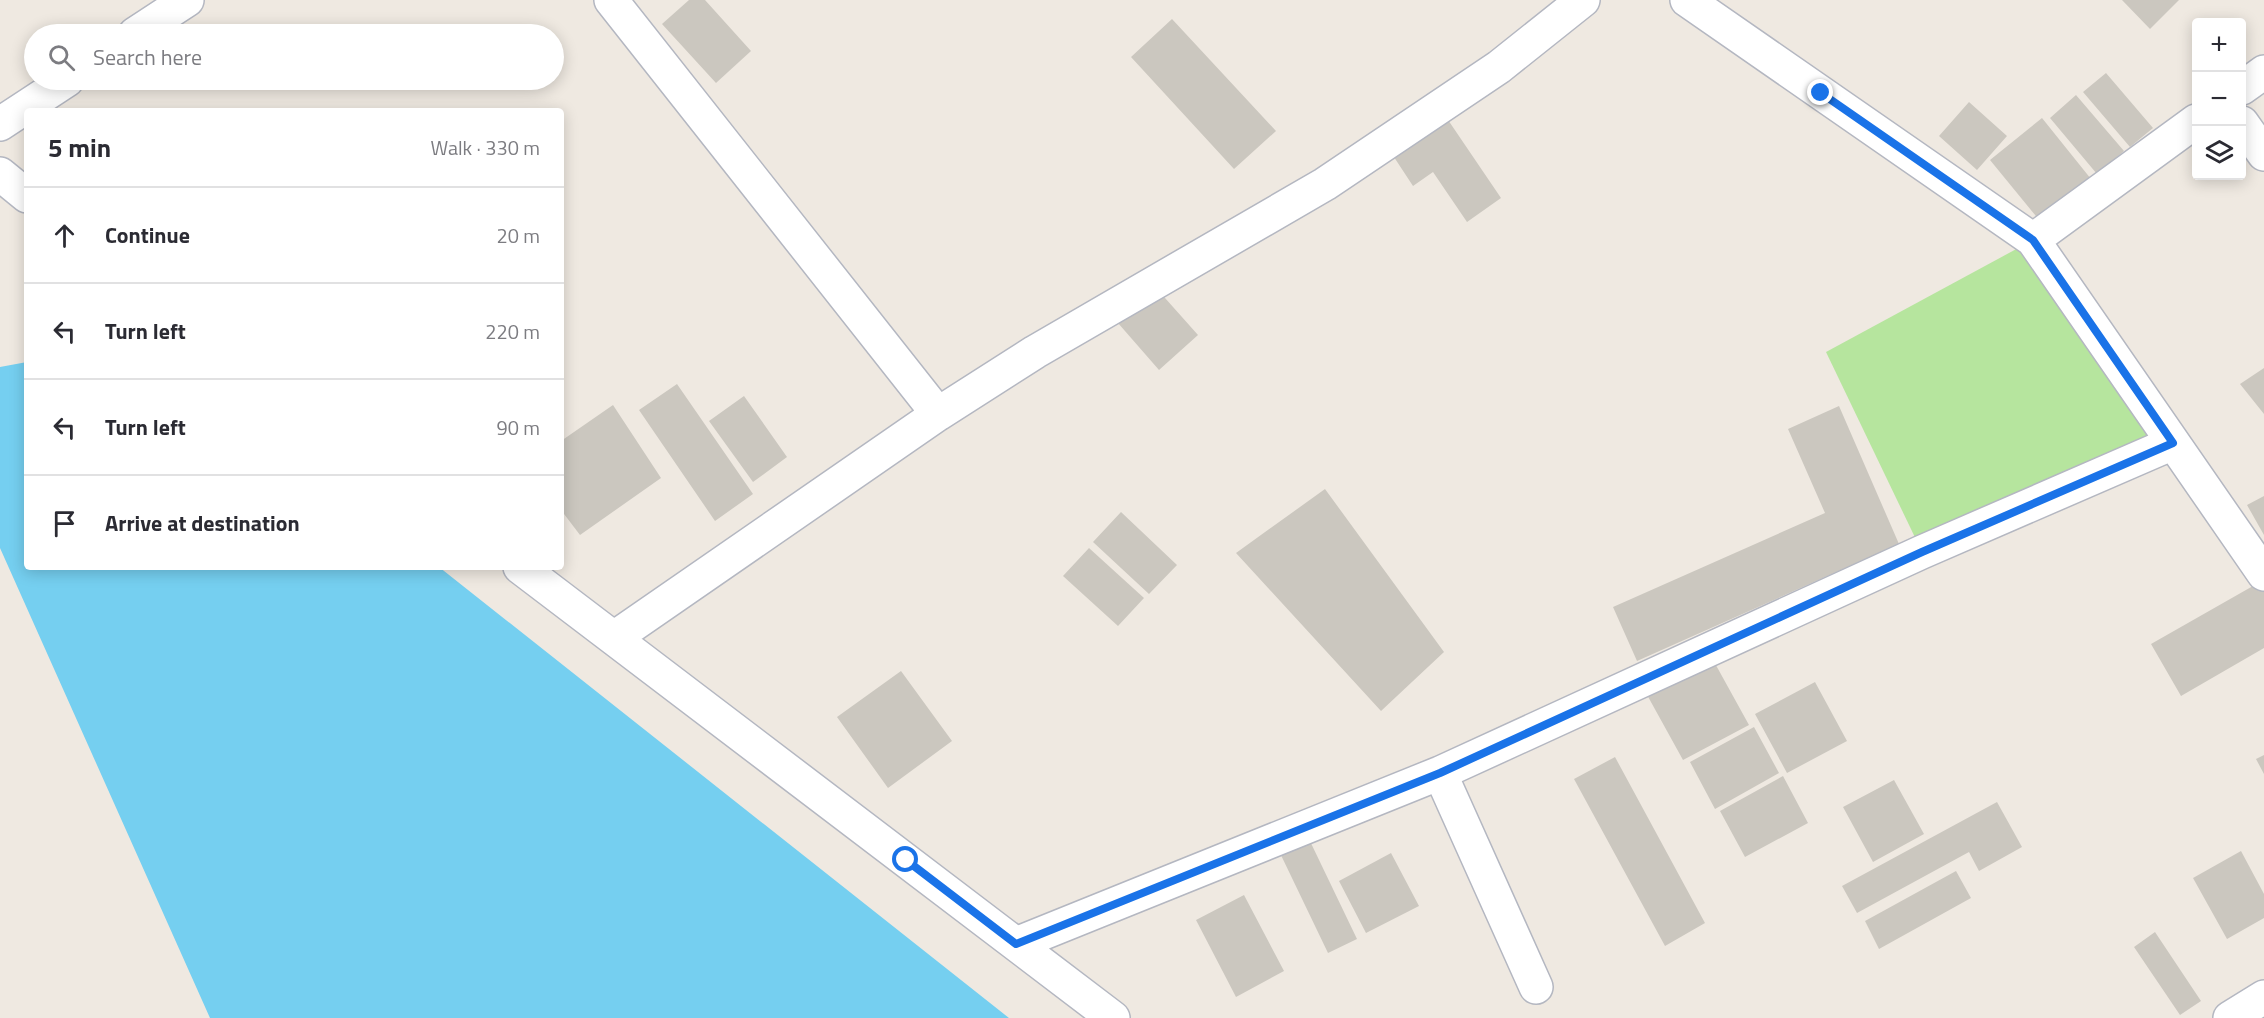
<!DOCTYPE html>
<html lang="en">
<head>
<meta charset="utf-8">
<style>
  :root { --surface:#fff; --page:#f2f2f3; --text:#2b2b33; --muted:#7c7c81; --line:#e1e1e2 }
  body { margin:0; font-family:"Titillium Web",sans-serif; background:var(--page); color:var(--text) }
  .controls { position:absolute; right:18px; top:18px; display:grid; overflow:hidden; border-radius:6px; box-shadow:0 3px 15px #0003 }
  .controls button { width:54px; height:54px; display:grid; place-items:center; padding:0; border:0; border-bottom:2px solid var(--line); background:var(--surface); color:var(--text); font:30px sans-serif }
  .stop { position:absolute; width:18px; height:18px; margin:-14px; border:4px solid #1a73e8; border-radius:50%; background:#fff }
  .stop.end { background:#1a73e8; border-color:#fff; box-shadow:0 2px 6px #0008 }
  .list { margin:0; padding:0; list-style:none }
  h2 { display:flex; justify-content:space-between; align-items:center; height:78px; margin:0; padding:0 24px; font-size:26px }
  h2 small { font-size:20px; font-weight:400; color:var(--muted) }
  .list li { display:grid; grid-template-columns:39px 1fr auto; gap:18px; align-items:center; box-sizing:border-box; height:96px; padding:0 24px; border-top:2px solid var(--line) }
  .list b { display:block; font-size:22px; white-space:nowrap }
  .list em { font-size:20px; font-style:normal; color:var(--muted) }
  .icon { flex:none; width:33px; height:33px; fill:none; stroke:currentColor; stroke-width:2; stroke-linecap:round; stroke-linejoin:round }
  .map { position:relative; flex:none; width:2264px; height:1018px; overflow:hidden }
  .search { position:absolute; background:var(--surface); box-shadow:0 3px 15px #0003; left:24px; top:24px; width:540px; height:66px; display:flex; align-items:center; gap:15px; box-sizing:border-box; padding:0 21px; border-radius:33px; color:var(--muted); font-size:22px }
  .panel { position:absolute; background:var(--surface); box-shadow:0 3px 15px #0003; left:24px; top:108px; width:540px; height:462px; border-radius:6px }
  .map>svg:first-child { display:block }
</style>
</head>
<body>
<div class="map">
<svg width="2264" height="1018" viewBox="0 0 2264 1018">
  <rect width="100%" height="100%" fill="#efe9e1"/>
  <path fill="#b6e59e" d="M2033 240 2173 443 1922 552 1826 352Z"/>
  <path fill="#75cff0" d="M27 362V567H439L1009 1018H210L0 548V367Z"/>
  <path fill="#cbc7bf" d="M689 0H705L751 51 716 83 662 24Z
    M2122 0H2179L2150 29Z
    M1172 19 1276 131 1234 169 1131 57Z
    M2106 73 2153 128 2130 147 2083 92Z
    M2076 95 2124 151 2097 174 2050 118Z
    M1969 102 2007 136 1977 170 1939 136Z
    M1444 114 1501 198 1467 222 1433 172 1413 186 1390 151Z
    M2042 118 2091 179 2040 221 1990 160Z
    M1157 289 1198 335 1159 370 1118 323Z
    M2264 368V414L2240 384Z
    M677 384 753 494 715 521 639 410Z
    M744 396 787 457 753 482 709 421Z
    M613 405 661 478 580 535 561 510V441Z
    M1839 406 1899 544 1637 661 1613 607 1825 513 1788 429Z
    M1325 489 1444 652 1381 711 1236 553Z
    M2264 496V535L2247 505Z
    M1121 512 1177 565 1149 594 1093 542Z
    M1089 548 1144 598 1118 626 1063 576Z
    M2260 582 2264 590V648L2181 696 2151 644Z
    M1712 658 1749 725 1683 760 1646 693Z
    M901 671 952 741 888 788 837 717Z
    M1815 682 1847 741 1787 773 1755 714Z
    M1754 727 1779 773 1715 809 1690 762Z
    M2264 755V774L2256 759Z
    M1615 757 1705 923 1665 946 1574 779Z
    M1783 776 1808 823 1745 857 1720 811Z
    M1894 780 1924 834 1873 862 1843 807Z
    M1997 802 2022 847 1979 871 1969 852 1857 913 1842 886Z
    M1308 837 1357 939 1328 953 1279 851Z
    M2241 851 2264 894V918L2227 939 2193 878Z
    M1391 853 1419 906 1366 933 1339 881Z
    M1956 871 1971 898 1879 949 1865 921Z
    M1244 895 1284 971 1236 997 1196 920Z
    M2155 932 2201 1001 2180 1015 2134 947Z"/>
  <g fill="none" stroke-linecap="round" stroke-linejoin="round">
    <defs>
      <path id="minor" d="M611 0 938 414
        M1687 0 2033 240 2264 574
        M135 34 187 0
        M2242 88 2264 72
        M2242 123 2264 154
        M0 124 67 80
        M0 174 27 196
        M2033 240 2196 121
        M520 567 1113 1018
        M614 638 938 414 1035 352 1325 184 1499 67 1583 0
        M1440 773 1536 987
        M1016 944 1440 773 1922 552 2173 443
        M2230 1018 2264 997"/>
    </defs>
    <use href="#minor" stroke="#b4b7c1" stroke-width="36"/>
    <use href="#minor" stroke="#fff" stroke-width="33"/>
  </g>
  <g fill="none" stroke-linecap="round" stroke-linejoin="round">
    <path stroke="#1a73e8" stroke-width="8" d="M906 860 1016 944 1440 773 1922 552 2173 443 2033 240 1821 93"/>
  </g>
</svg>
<div class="controls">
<button>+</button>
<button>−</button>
<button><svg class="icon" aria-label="layers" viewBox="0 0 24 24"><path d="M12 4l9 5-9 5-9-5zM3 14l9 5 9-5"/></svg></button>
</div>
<div class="stop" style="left:906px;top:860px"></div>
<div class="stop end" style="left:1821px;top:93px"></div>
<div class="search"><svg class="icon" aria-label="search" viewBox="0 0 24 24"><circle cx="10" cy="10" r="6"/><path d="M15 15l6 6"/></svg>Search here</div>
<section class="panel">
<h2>5 min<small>Walk · 330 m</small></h2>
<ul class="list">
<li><svg class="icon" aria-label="ahead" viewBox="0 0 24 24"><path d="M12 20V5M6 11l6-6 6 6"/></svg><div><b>Continue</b></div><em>20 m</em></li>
<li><svg class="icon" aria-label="left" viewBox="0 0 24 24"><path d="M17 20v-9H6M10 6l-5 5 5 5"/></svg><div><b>Turn left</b></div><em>220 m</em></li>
<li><svg class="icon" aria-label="left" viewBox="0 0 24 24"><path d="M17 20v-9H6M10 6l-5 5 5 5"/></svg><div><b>Turn left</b></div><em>90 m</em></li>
<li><svg class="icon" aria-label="arrive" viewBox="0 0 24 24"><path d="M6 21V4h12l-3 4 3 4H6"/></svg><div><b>Arrive at destination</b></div></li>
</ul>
</section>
</div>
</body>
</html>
